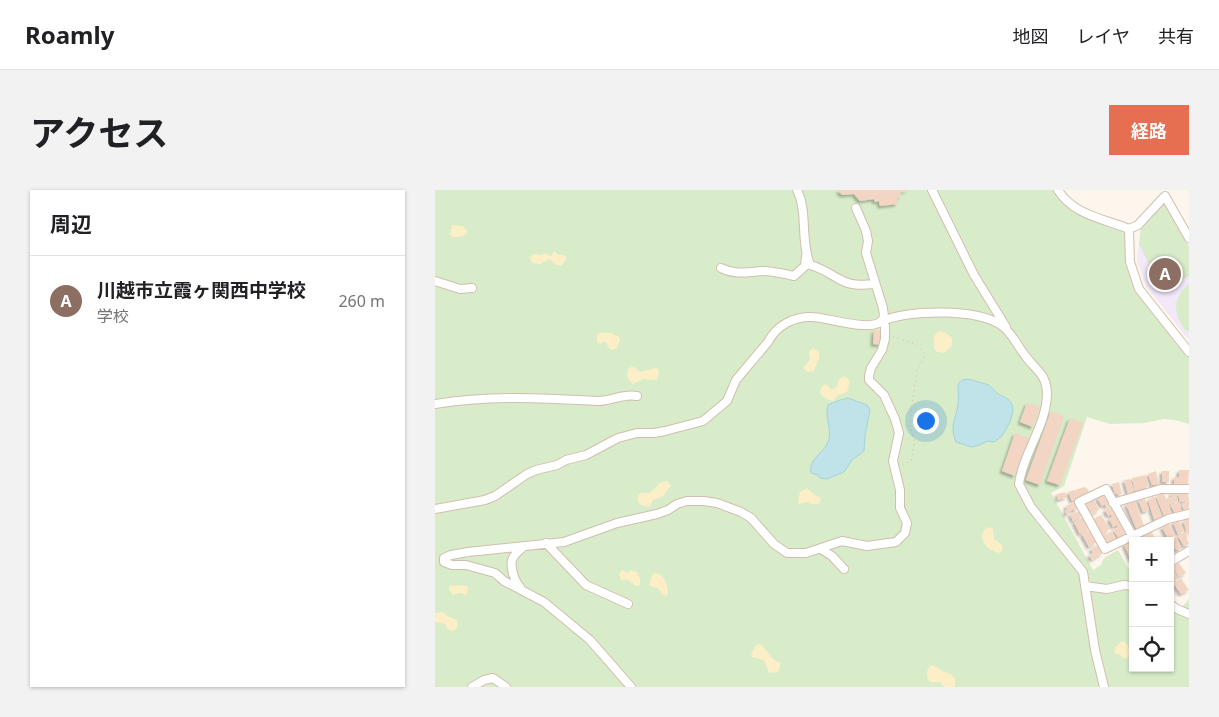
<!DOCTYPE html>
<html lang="ja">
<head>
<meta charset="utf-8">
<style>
  :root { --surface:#fff; --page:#f2f2f2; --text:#202124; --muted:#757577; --line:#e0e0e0; --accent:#e76f51 }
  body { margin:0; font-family:"Noto Sans","Noto Sans JP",sans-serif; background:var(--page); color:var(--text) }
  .controls { position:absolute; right:15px; bottom:15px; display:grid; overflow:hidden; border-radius:0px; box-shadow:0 1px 4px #0004 }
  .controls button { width:45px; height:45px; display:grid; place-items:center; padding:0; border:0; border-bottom:1px solid var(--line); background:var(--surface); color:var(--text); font:25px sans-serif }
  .you { position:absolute; left:490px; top:230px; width:18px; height:18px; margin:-12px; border:4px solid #fff; border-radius:50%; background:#1a73e8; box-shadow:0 0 0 8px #1a73e833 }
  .badge { display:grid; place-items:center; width:32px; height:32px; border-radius:50%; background:var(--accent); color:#fff; font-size:16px; font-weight:700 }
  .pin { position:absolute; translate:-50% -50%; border:2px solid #fff; box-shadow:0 1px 5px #0006 }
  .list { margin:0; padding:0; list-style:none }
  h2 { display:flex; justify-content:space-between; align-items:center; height:65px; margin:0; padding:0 20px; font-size:21px }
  h2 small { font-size:16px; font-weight:400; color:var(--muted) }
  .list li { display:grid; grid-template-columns:32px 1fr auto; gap:15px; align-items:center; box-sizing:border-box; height:90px; padding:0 20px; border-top:1px solid var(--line) }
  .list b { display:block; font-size:19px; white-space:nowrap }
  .list p { margin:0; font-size:16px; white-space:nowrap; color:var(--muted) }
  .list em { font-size:16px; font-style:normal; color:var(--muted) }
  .icon { flex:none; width:28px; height:28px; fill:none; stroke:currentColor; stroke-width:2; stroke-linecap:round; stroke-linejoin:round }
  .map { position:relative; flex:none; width:754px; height:497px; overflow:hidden; border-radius:0px }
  header { display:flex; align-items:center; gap:30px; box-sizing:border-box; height:70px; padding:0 25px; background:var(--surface); border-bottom:1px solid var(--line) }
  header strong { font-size:24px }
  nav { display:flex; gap:28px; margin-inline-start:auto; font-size:18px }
  .intro { display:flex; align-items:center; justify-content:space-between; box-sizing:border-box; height:120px; padding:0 30px }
  h1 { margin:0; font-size:35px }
  .button { padding:12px 22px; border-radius:0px; background:var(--accent); color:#fff; font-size:18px; font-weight:700 }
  main { display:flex; gap:30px; padding:0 30px }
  aside { flex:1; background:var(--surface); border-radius:0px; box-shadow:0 1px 4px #0004 }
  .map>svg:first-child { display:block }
</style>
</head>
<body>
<header>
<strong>Roamly</strong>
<nav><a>地図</a><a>レイヤ</a><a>共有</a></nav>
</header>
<div class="intro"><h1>アクセス</h1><a class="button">経路</a></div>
<main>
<aside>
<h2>周辺<small></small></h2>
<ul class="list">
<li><span class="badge" style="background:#8d6e63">A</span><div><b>川越市立霞ヶ関西中学校</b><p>学校</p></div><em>260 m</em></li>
</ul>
</aside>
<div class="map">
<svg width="754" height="497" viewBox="0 0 754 497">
  <defs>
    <filter id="shadow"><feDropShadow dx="-2.5" dy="2.5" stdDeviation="1" flood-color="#0004"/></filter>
  </defs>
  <rect width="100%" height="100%" fill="#fdf6ec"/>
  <path fill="#f3e8fa" d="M731 10 754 55V150L711 96 702 71 706 36Z"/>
  <path fill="#d8ecc9" d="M0 0H620L634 13 658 31 690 40 692 71 700 98 754 167V234L740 230 729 229 709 233 675 234 652 227 629 296 616 303 658 380 666 375C667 367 676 364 683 360L698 386V478H735V422L742 423 754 409V497H0Z
    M731 11 754 57V86L735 96 729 95 720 87 704 54 706 37Z
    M754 94V141L750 140C738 123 737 108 754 94Z"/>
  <path fill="#fcefc7" d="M17 35 28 36 32 41C31 47 24 47 18 47L15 44Z
    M119 61 123 65H129L132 68 127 75H121L115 69 105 74 98 73 96 71 95 67 98 64 107 65 108 63 117 66Z
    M504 141 511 143 517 148V156L509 163 502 162 499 158V146Z
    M164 143H177L179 145 183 146 185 150 182 158 177 160 174 158 170 151 165 154 162 152V145Z
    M378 158 384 162V168L379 181 373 182 368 178 375 170 374 162Z
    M196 177H199L205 182 221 178 223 179 224 184 222 190 208 189 198 194C192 190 191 185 193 179Z
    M410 186 415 191 412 202 403 205 398 211 392 209 386 205 385 201 387 196 391 194 397 200 402 197 403 190Z
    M232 291 236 296 231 301 229 306 218 310 215 316C208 317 201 314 203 305L206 303H215L226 292Z
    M372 298 381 306 386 308 384 314H376L373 312 364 314 363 312 365 302Z
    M554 337 558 339 559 349 568 356 566 363C556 362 547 356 547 344L550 339Z
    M187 380 193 383 196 380 202 382 205 389V395L201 396 193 390H186L184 384Z
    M220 383C230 385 232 394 233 403L231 406 228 405 223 398 217 397 214 395 217 385Z
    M19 395C24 397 28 394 33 397L32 405 24 403 18 405 14 400V396Z
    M8 422 12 426 22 430 23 436 19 441 12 439 10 434 0 432V423Z
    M689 451 695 459V465L692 468H687L686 465 679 463 680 458 686 452Z
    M326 454 339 470 346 473 343 482 334 483 329 470 317 467 316 464 321 455Z
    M496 475C504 476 506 483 516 484L520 489V497H509L505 492H495C490 486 491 481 496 475Z"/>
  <path fill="#bfe3e8" stroke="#a5d3da" d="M533 189 554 195 563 204 573 209 577 214 578 221 575 232 570 241 566 247 559 252 552 251 545 255 536 257 521 252C514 236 521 229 523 214 524 207 523 201 523 194L527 190Z
    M413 208 432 215 435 220 430 246 429 261 417 270 409 282 392 289 385 288 383 285 376 283C373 269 389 263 393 252 398 240 389 228 393 215L405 210Z"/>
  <path fill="#f3d5c3" filter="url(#shadow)" d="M403 0H473V1L465 2 466 7 462 8 463 14 445 16 444 11 440 12 439 9 425 11 419 4 407 5Z
    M439 140 447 141 446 155 438 154Z
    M592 213 605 217 598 237 585 232Z
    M616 221 629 226 605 295 591 290Z
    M635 228 648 233 625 295 612 291Z
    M580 243 594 248 580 286 567 281Z
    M744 280H754L753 294H739V287H744Z
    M721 281 724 295H717L713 284Z
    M727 281H734V292H727Z
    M711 285 714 296 700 301 697 288Z
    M695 289 699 300 697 301 698 303 693 304 689 290Z
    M684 292 687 304 683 305 682 303 680 304 677 294Z
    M649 297 653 299 654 303 644 308 643 307V309L637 311 633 302 639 300 641 303 640 300Z
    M749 301 750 304H753L754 310 745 312 743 303Z
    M630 302 632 307 623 310 622 304Z
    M740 302 743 311 733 315 737 325 730 328 721 306 729 303 731 309 737 307 736 303Z
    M670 304 676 314 671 317 670 314 667 316 662 308Z
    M719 306 728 329 720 332 713 310Z
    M657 307 664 320 654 327 653 324 656 322 648 312Z
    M707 308 708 310 710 309 714 320 708 322 703 309Z
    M754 310V321H749L747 314Z
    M700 311 710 338 702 340 691 314Z
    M639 312 644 318 639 321 638 319 632 325 630 321 632 320 631 316Z
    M744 312 747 323 740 324 736 315Z
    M677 316 692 342 684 348 678 340 683 337 682 335 678 337 674 329 677 327 676 324 673 326 670 320Z
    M645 321 648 326 638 331 635 324Z
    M666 325 675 339 670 342 671 345 677 341 681 349 672 354 665 345 667 344 658 329Z
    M648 327 655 338 645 344 639 332Z
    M754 328V347L748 331Z
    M744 330 749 341 743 344 738 332Z
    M734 334 740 346 733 349 727 337Z
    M655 340 662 352 654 357 647 344Z
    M716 340 721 351H710L708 344Z
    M750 342 754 354 749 356 743 346Z
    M741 347 747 359 741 360 735 350Z
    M695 350 698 353V369L696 370 689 354Z
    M664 354 668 363 657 370 654 365 658 363 656 359Z
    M744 373 751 383 744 387 737 377Z
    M735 376 743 388 737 392 735 389Z
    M746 388 754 400 746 404 739 394Z"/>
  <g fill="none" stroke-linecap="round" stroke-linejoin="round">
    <defs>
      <path id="minor" d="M362 0C373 21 365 49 375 75 390 79 395 85 408 91 418 96 429 95 440 94
        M497 0 539 85 571 137
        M623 0C638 25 670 29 694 39L703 35 730 6 754 48
        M694 39 695 72 704 99 754 162
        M286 78C300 85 313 82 328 81 339 81 349 84 359 86L370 76 371 66
        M0 91 25 99 37 98
        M0 214C54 205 108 208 163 211 177 211 188 203 202 206
        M678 313 726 299H754
        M0 319 50 310 60 306 92 284 101 280 122 275 131 270 151 265 183 248 202 243H219L230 241 268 231 292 211 301 190 333 152C341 136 359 126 377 127 392 127 440 144 448 129 450 125 448 122 448 118L431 63 433 51 431 41 421 18
        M700 351 697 345 671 299 644 312 670 359 733 329 754 324
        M111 353 151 395 193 414
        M386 359 397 366 409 379
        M735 372 754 361
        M650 396 672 399 689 395 698 396
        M85 397C80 392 75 378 77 370 79 365 83 361 87 358
        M735 414 742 419 754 424
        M37 497 49 490 58 488 71 497
        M196 497 155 450 109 412 69 391 60 383 31 375H17L9 372V368L16 365 33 362 129 352 182 333 222 324 233 320 242 314 252 311H269L282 313 306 322 316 328 339 354 352 363H371L407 351 432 356 461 352 470 343 472 333 465 318V300L458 271 464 243 460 229 449 205 434 190V186L436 178 447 160 450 149V136L447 131C475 120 540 118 566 135 578 143 583 158 592 168 602 181 611 184 612 203 612 235 588 263 584 294L596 317 648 382 660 460 669 497"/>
    </defs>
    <use href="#minor" stroke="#d1beb0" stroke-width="10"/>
    <path stroke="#d9b8a5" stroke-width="1" stroke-dasharray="1 4" stroke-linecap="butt" d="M458 147 480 154 489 163V167L482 181 477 215 475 236 479 250V256L476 271 466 275"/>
    <use href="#minor" stroke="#fff" stroke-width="8"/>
  </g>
</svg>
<div class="controls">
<button>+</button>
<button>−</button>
<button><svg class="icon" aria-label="locate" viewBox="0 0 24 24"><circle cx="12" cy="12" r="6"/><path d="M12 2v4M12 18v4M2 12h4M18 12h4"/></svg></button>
</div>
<div class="you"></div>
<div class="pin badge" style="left:730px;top:84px;background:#8d6e63">A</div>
</div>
</main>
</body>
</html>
